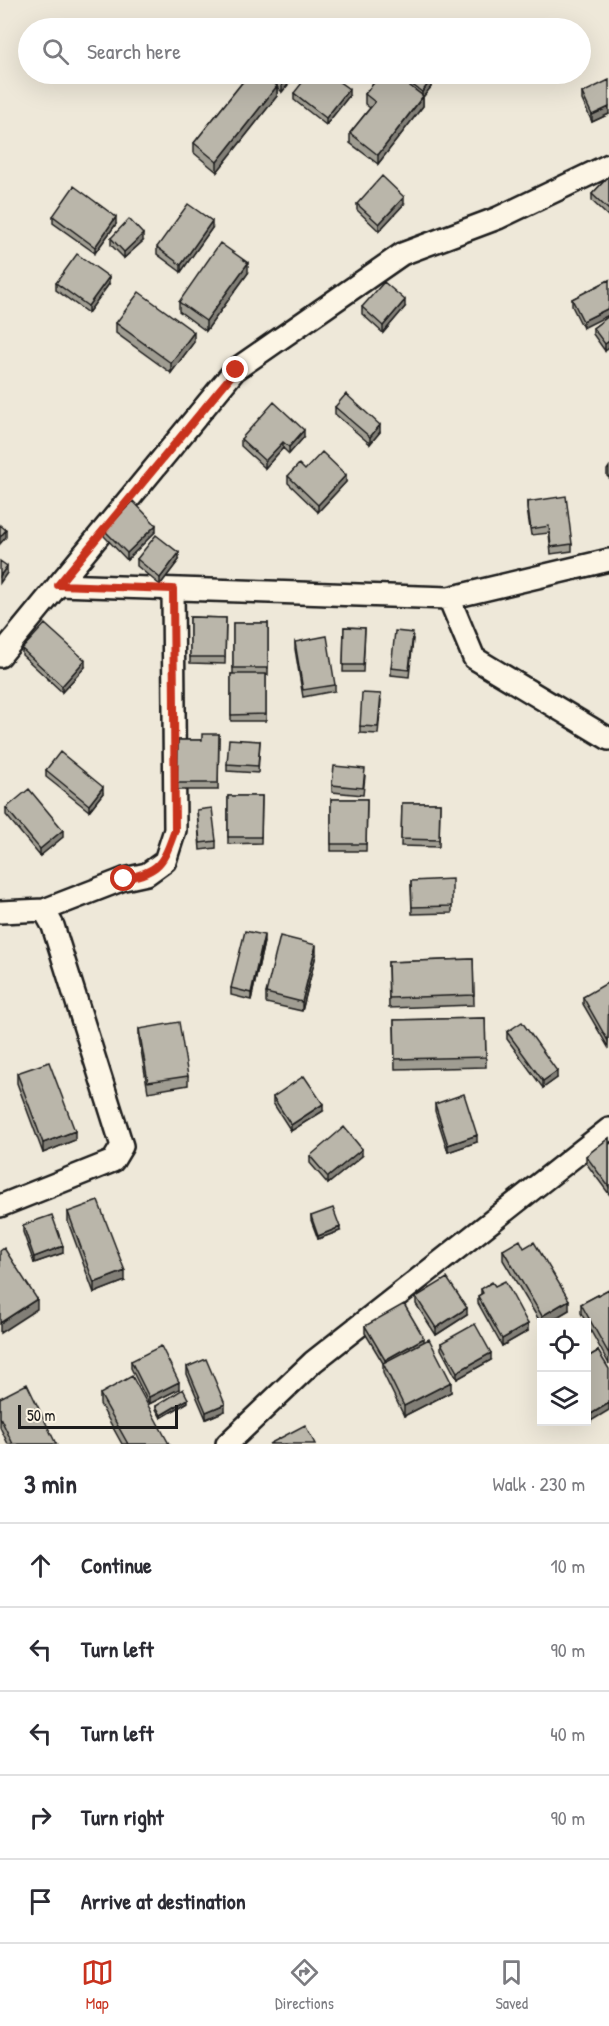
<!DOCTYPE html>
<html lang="en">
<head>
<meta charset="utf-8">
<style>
  :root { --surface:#fff; --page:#f7f7f7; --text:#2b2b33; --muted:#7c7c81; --line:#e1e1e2; --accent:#c8321e }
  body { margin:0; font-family:"Patrick Hand",sans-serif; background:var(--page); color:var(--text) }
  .controls { position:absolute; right:18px; bottom:18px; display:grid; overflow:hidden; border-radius:0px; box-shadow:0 6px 24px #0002 }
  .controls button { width:54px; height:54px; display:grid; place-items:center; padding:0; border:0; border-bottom:2px solid var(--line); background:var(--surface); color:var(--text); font:30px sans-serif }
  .scale { position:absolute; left:18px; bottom:15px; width:160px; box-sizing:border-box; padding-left:6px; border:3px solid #1c1c1c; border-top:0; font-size:16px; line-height:21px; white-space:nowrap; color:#1c1c1c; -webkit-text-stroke:4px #fcf5e5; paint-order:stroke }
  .stop { position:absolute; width:18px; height:18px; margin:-14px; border:4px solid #c8321e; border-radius:50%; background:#fff }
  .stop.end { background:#c8321e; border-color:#fff; box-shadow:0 2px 6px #0008 }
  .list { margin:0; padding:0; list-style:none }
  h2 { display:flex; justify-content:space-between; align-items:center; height:78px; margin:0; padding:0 24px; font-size:26px }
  h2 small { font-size:20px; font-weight:400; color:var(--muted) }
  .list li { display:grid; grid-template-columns:39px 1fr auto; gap:18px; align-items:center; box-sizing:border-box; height:84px; padding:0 24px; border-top:2px solid var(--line) }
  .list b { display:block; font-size:22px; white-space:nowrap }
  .list em { font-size:20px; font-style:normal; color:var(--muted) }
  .icon { flex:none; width:33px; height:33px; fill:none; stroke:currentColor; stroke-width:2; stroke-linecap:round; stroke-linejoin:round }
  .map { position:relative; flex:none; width:609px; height:1444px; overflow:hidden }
  .search { position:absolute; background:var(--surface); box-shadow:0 6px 24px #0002; left:18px; right:18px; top:18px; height:66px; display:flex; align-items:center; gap:15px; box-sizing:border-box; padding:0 21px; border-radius:33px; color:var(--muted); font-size:22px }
  .sheet { height:498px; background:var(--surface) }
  nav { display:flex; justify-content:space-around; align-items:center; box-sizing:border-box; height:84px; border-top:2px solid var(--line); background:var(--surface); font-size:16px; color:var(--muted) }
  nav a { display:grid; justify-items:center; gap:3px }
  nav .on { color:var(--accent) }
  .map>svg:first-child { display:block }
</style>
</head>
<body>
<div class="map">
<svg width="609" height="1444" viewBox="0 0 609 1444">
  <rect width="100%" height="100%" fill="#eee8d9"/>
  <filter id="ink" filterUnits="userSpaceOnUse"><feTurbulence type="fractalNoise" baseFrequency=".0167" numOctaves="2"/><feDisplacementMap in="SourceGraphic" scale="12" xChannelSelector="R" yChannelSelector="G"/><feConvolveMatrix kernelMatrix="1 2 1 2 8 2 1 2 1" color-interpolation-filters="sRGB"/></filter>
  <g filter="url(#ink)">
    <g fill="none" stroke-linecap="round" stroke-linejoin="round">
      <defs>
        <path id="minor" d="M58 585 449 598 609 560
          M449 598 474 658 609 739
          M0 656 235 370 402 254 498 218 609 165
          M44 910 124 879 147 874 165 861 175 830 173 589
          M0 912 44 910 53 926 122 1146 113 1161 0 1206
          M227 1444 313 1362 609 1129"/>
      </defs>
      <use href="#minor" stroke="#1c1c1c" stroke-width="26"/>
      <use href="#minor" stroke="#fcf5e5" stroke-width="21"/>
    </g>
    <path fill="#a09d92" stroke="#1c1c1c" stroke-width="1.5" d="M249 74H297L282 92 277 87V96L217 172 194 153V143Z
      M381 74H423L431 87 423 97V106L378 164 350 143V133L370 108 365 104V94Z
      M294 93 349 96 326 125 294 100Z
      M582 93 609 114 592 122 582 100Z
      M609 176V217L592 201V194Z
      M357 204H404L379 231 357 210Z
      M53 216 116 224 95 253 53 223Z
      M212 228 181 272 157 254V247Z
      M111 238 143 241 124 258 111 245Z
      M248 273 206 331 179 311V302Z
      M609 280 583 328 572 306V299Z
      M56 283 109 284 88 313 56 290Z
      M362 307H405L383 333 362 314Z
      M609 316 605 351 593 334V328Z
      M116 323 194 342 171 373 116 333Z
      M335 407 380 432 370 444 335 414Z
      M304 437 289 454 283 448 265 468 241 446V439Z
      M609 467V478L607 476V470Z
      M305 470 346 482 318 512 288 483V476Z
      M527 502 572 544V551L551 554 549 533 531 535 527 509Z
      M104 530 156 531 127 560 104 536Z
      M137 559 179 560 160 585 137 566Z
      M190 617 226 618 225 664 190 663Z
      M233 623H268V675H266V721H231V674H233Z
      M344 627 365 628 363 672H343Z
      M413 640 409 677 391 675V668Z
      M295 642 335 685V691L303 697 295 649Z
      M22 649 85 667 62 692 22 655Z
      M381 701 378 734 360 733V726Z
      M219 734 218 790H177L178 740H202Z
      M260 741 258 773 227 771V764Z
      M46 770 103 793 89 811 46 777Z
      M365 776 363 795 332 792V785Z
      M228 796H262L261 843 228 844Z
      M331 799H367L366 851H331Z
      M402 803H440L439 847 401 846Z
      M6 808 63 837 40 856 6 815Z
      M197 810 216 841V848L200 850Z
      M411 881 452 906V913L412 914Z
      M264 942 251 1000 231 995V988Z
      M316 955 302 1011 266 1003V993Z
      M473 959 474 1005 389 1008 388 962Z
      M609 985 608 1047 583 1004V997Z
      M485 1018 486 1067 395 1069 394 1020Z
      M139 1029 188 1076V1085L148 1092 139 1038Z
      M507 1032 557 1078 543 1088 507 1039Z
      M17 1073 75 1140 43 1153 17 1083Z
      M273 1097 323 1111 291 1131 273 1103Z
      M435 1104 477 1142 448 1152 435 1111Z
      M609 1138V1194L586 1163V1156Z
      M310 1156H362L328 1184 310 1163Z
      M68 1212 125 1281 94 1293 68 1222Z
      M311 1216 340 1231 318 1239 311 1220Z
      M23 1225 63 1253 34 1263 23 1232Z
      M524 1248 569 1310 547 1323H542V1325L503 1260V1250Z
      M495 1286 528 1331 502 1346 478 1303V1296L481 1294V1289Z
      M609 1289V1364L581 1313V1304Z
      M416 1297 467 1315 436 1335 416 1304Z
      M365 1326 424 1342 451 1392 404 1416 383 1373V1363L365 1333Z
      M441 1343 491 1360 457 1379 441 1349Z
      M598 1351 591 1421 586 1414V1358Z
      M131 1361 179 1389 149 1404 131 1368Z
      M187 1367 225 1411 206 1419 187 1374Z
      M100 1394 169 1444H122L100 1404Z
      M0 1398 56 1444H8L0 1427Z
      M188 1402 161 1418 156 1409V1406Z"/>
    <path fill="#827f77" stroke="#1c1c1c" stroke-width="1.5" d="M292 74H297L282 92V85Z
      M431 80V87L423 97V106L378 164V155L422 98V92Z
      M277 86V96L217 172V162Z
      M349 89V96L326 125V118Z
      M609 107V114L592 122V115Z
      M404 197V204L379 231V224Z
      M116 217V224L95 253V247Z
      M212 221V228L181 272V265Z
      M143 234V241L124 258V252Z
      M248 263V273L206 331V321Z
      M109 277V284L88 313V306Z
      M405 300V307L383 333V326Z
      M609 308V315L583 328V321Z
      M194 332V342L171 373V363Z
      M609 341V348L605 351V344Z
      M380 425V432L370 444V437Z
      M304 430V437L289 454V447Z
      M283 442V448L265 468V461Z
      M346 475V482L318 512V505Z
      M156 525V531L127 560V553Z
      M6 530V537L0 544V537Z
      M179 553V560L160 585V578Z
      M7 566V573L0 583V576Z
      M85 660V667L62 692V686Z
      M103 787V793L89 811V805Z
      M63 830V837L40 856V849Z
      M264 935V942L251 1000V993Z
      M316 945V955L302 1011V1002Z
      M557 1071V1078L543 1088V1081Z
      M323 1104V1111L291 1131V1125Z
      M75 1131V1140L43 1153V1143Z
      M477 1135V1142L448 1152V1145Z
      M362 1149V1156L328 1184V1177Z
      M340 1227V1231L318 1239V1236Z
      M63 1246V1253L34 1263V1257Z
      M125 1271V1281L94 1293V1283Z
      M37 1299V1309L0 1333V1323Z
      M569 1300V1310L547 1323H542V1316Z
      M467 1308V1315L436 1335V1328Z
      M528 1324V1331L502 1346V1339Z
      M424 1338V1345L385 1367V1360Z
      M491 1353V1360L457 1379V1372Z
      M179 1382V1389L149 1404V1397Z
      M451 1382V1392L404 1416V1406Z
      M188 1399V1402L161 1418V1415Z
      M609 1403V1410L591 1421V1414Z
      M225 1404V1411L206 1419V1412Z"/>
    <path fill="#bab6aa" stroke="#1c1c1c" stroke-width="1.5" d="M249 74H261L277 86 217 162 194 143Z
      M269 74H292L282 85Z
      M309 74H328L349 89 326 118 294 93Z
      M381 74H394L423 96 378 155 350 133 375 102 365 94Z
      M398 74H423L431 80 422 92Z
      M609 80V107L592 115 582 93Z
      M382 176 404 197 379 224 357 204Z
      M609 176V210L592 194Z
      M74 186 116 217 95 247 53 216Z
      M188 204 212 221 181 265 157 247Z
      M129 219 143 234 124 252 111 238Z
      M220 243 248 263 206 321 179 302Z
      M77 254 109 277 88 306 56 283Z
      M609 280V308L583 321 572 299Z
      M384 282 405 300 383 326 362 307Z
      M139 292 194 332 171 363 116 323Z
      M609 316V341L605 344 593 328Z
      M346 394 380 425 370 437 335 407Z
      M274 402 304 430 289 447 283 442 265 461 241 439Z
      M322 452 346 475 318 505 288 476 299 464 305 470Z
      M566 496 572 544 551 547 549 526 531 529 527 502Z
      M133 501 156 525 127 553 104 530Z
      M0 525 6 530 0 537Z
      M156 535 179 553 160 578 137 559Z
      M0 561 7 566 0 576Z
      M190 617 226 618 225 657H190Z
      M233 623H268V668H233Z
      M45 624 85 660 62 686 22 649Z
      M344 627 365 628 363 665H343Z
      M395 631 413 633 409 670 391 668Z
      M327 636 335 685 303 690 295 642Z
      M231 674H266V714L231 715Z
      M362 693 381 694 378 727 360 726Z
      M202 734H219L218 783H177L178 740H202Z
      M229 739 260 741 258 766 227 764Z
      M60 752 103 787 89 805 46 770Z
      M334 766 365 769 363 788 332 785Z
      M29 789 63 830 40 849 6 808Z
      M228 796H262L261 837H228Z
      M331 799H367L366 844H331Z
      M402 803H440L439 840 401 839Z
      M212 808 216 841 200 843 197 810Z
      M452 879V906L412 907 411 881Z
      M245 931 264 935 251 993 231 988Z
      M280 936 316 945 302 1002 266 993Z
      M473 959 474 995 389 998 388 962Z
      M607 983 609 985 608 1041 583 997Z
      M485 1018 486 1057 395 1059 394 1020Z
      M179 1022 188 1076 148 1082 139 1029Z
      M522 1022 557 1071 543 1081 507 1032Z
      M49 1062 75 1131 43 1143 17 1073Z
      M304 1076 323 1104 291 1125 273 1097Z
      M464 1094 477 1135 448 1145 435 1104Z
      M344 1127 362 1149 328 1177 310 1156Z
      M609 1138V1187L586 1156Z
      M98 1201 125 1271 94 1283 68 1212Z
      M333 1208 340 1227 318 1236 311 1216Z
      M52 1215 63 1246 34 1257 23 1225Z
      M520 1240 524 1248 534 1242 569 1300 542 1316 503 1250Z
      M4 1248 37 1299 0 1323V1251Z
      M447 1278 467 1308 436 1328 416 1297Z
      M505 1281 528 1324 502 1339 478 1296 483 1293 481 1289 492 1282 495 1286Z
      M609 1289V1354L581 1304Z
      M404 1304 424 1338 385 1360 365 1326Z
      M475 1324 491 1353 457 1372 441 1343Z
      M429 1339 451 1382 404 1406 383 1363Z
      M161 1346 179 1382 149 1397 131 1361Z
      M598 1351 609 1369V1403L591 1414 586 1407V1358Z
      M206 1359 225 1404 206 1412 187 1367Z
      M132 1376 169 1444H128L100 1394Z
      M27 1384 56 1444H13L0 1417V1398Z
      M183 1389 188 1399 161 1415 156 1406Z
      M305 1425 315 1444H269Z"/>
  </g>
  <g fill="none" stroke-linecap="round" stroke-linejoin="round" filter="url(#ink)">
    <path stroke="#c8321e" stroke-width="8" d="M124 879C160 871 163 864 175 830L173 589 58 585 236 370"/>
  </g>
</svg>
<div class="controls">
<button><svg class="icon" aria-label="locate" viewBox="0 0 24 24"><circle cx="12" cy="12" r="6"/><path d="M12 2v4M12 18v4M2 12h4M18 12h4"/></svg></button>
<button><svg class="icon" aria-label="layers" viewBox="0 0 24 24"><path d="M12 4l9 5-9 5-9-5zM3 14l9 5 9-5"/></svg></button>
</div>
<div class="scale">50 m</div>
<div class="stop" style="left:124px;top:879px"></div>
<div class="stop end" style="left:236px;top:370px"></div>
<div class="search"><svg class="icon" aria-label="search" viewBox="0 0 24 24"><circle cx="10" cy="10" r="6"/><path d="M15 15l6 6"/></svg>Search here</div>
</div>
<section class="sheet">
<h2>3 min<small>Walk · 230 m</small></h2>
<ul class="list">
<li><svg class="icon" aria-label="ahead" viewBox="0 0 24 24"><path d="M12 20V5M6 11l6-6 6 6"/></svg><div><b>Continue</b></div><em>10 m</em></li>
<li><svg class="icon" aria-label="left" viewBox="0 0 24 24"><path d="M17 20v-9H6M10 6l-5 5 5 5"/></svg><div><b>Turn left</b></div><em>90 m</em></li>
<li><svg class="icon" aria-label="left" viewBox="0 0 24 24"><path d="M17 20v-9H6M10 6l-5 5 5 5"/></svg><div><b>Turn left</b></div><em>40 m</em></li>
<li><svg class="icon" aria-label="right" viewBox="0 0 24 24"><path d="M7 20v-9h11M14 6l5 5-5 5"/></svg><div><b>Turn right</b></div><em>90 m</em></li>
<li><svg class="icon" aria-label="arrive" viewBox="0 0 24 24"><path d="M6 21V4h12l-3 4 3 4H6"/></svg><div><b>Arrive at destination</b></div></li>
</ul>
</section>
<nav>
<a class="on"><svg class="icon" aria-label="map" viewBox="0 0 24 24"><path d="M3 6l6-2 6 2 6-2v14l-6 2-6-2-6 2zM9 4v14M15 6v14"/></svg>Map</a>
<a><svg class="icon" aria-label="directions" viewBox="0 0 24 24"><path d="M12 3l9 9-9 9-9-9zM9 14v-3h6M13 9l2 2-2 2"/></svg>Directions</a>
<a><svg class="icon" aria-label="saved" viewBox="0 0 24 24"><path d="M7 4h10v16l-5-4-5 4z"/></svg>Saved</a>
</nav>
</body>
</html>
